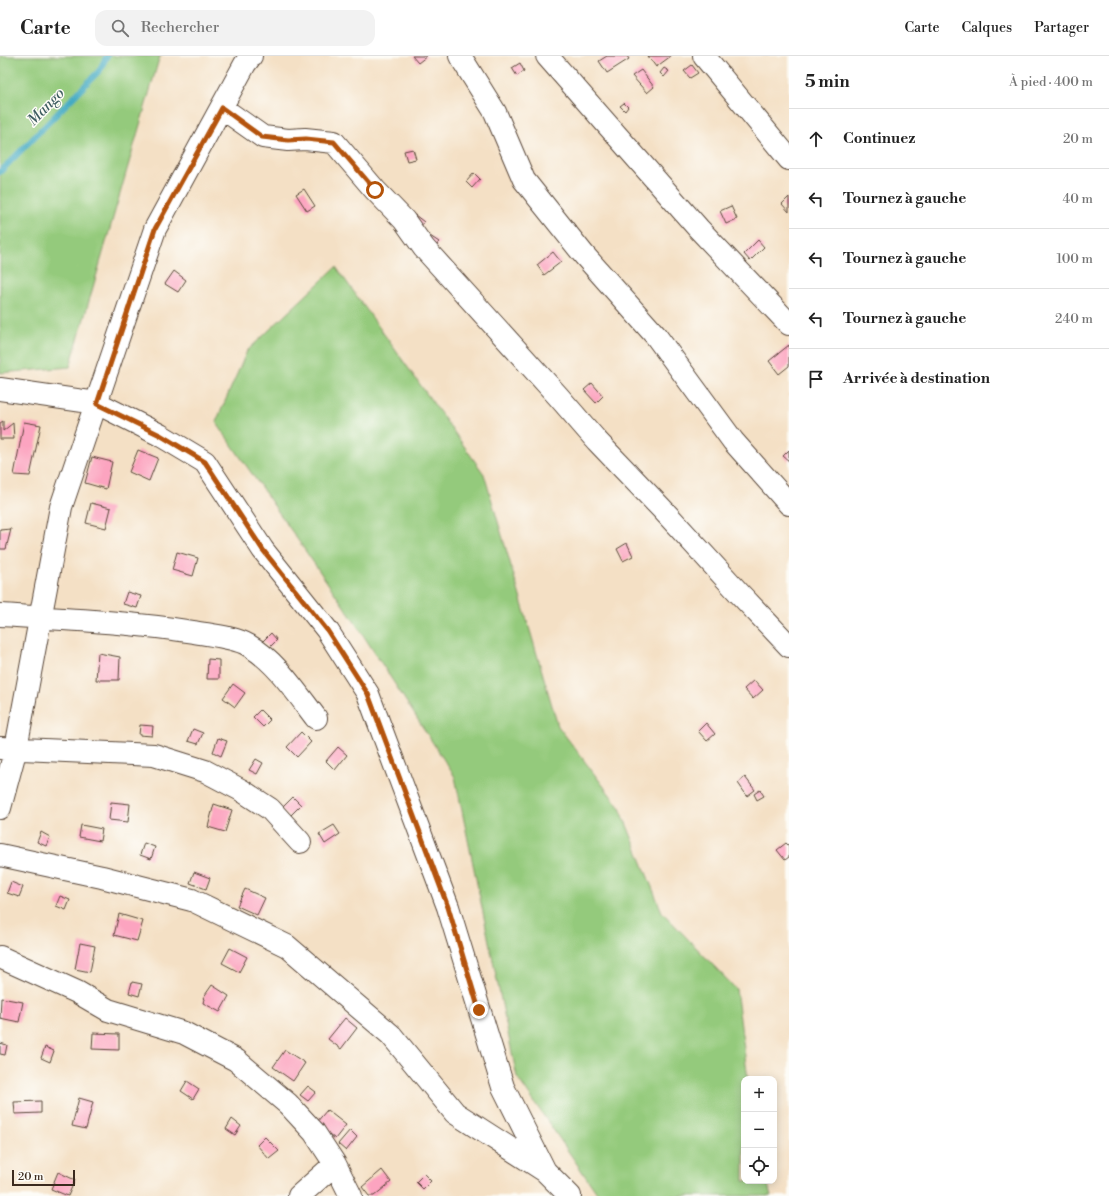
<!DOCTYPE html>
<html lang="fr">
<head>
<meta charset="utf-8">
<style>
  :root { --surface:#fff; --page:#f2f2f2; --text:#222; --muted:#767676; --line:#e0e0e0 }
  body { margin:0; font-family:"Libre Bodoni",serif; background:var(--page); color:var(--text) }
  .controls { position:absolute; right:12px; bottom:12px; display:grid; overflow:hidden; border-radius:8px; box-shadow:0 2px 10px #0003 }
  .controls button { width:36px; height:36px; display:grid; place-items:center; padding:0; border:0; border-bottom:1px solid var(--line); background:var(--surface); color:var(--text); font:20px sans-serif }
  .scale { position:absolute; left:12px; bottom:10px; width:63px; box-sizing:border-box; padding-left:4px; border:2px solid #3b2a1e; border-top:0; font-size:11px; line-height:14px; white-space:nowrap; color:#3b2a1e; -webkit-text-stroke:3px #fdfcf7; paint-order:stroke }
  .stop { position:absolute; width:12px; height:12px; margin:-9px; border:3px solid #b45309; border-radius:50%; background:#fff }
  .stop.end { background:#b45309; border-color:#fff; box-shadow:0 1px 4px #0008 }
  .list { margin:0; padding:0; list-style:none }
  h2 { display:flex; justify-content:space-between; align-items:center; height:52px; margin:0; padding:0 16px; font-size:17px }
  h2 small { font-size:13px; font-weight:400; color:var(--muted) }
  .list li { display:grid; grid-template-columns:26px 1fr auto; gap:12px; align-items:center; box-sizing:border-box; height:60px; padding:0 16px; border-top:1px solid var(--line) }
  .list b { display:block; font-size:15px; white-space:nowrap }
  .list em { font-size:13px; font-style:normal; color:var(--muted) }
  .icon { flex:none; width:22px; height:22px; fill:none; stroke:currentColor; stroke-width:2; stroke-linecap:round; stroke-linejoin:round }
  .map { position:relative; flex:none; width:789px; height:1140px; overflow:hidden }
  header { display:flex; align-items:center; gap:24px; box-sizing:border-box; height:56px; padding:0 20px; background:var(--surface); border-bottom:1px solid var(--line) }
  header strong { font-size:19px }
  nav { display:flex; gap:22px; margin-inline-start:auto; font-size:14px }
  .search { width:280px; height:36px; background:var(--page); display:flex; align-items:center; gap:10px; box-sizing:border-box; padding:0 14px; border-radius:12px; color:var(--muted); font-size:15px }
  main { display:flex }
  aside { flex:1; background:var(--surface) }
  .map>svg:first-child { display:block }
</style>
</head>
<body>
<header>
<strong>Carte</strong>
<div class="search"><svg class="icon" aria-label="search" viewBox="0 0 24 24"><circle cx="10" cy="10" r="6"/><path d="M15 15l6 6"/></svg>Rechercher</div>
<nav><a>Carte</a><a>Calques</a><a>Partager</a></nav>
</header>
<main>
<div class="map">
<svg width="789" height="1140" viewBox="0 0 789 1140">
  <rect width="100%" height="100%" fill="#fdfcf7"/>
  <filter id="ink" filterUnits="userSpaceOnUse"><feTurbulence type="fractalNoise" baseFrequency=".025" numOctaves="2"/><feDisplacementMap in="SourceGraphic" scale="8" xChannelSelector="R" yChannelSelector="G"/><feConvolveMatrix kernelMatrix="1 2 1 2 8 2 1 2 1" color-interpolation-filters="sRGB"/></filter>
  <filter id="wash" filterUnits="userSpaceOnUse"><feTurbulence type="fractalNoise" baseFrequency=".012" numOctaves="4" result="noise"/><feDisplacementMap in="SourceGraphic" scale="16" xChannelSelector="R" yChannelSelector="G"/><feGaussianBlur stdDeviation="0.9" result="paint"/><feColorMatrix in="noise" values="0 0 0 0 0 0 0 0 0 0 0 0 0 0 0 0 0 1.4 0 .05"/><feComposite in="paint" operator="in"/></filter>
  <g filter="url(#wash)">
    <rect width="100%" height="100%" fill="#f4e0c5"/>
    <path fill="#94ca7c" stroke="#687a4d" d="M0 0H161L159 3 70 311 0 317Z
      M336 211 484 418 558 670 620 752 662 856 736 933 748 1023H744V1125H767L771 1140H599L517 1021 455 721 354 565 216 366 247 295Z"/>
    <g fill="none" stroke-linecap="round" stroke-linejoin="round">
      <path stroke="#43aac3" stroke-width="6" d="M0 116 99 15 107 0"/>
    </g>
    <g id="blocks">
      <path fill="#fca4c0" d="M412 0H427L418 7Z
        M607 0H627L629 3 607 17 599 5Z
        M648 0H671L656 11Z
        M520 7 524 15 517 20 512 12Z
        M692 9 698 17 690 22 684 15Z
        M664 12 669 15 664 21 660 17Z
        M641 14 654 31 647 37 632 20Z
        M624 47 628 51 625 55 620 50Z
        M413 93 416 103 407 105 404 95Z
        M474 117 480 123 472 132 466 126Z
        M304 133 315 150 307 155 296 138Z
        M789 141V156L782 148Z
        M731 150 737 163 726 168 720 155Z
        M415 159 424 166 417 175 408 168Z
        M430 180 439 186 433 195 424 190Z
        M758 184 764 191 750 205 744 198Z
        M553 196 561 206 544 219 537 209Z
        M174 215 186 224 178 236 165 228Z
        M789 289V310L779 318 769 305Z
        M592 327 603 340 596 347 584 334Z
        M3 365V375L13 367 14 383H0V367Z
        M24 366 41 369 30 420 14 419Z
        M138 394 158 402 149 425 129 416Z
        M789 394V405L783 400Z
        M92 401 112 406 106 433 85 427Z
        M91 447 111 452 106 472 86 467Z
        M11 473 6 493H0V474Z
        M627 487 633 500 623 505 617 493Z
        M177 496 198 502 193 520 172 514Z
        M127 536 141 540 137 552 123 548Z
        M271 577 277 584 269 592 263 585Z
        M98 597 120 601 119 624H96Z
        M208 603 219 604V623H207Z
        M754 624 763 634 753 643 744 633Z
        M233 628 245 637 235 651 223 642Z
        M260 654 270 664 263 671 253 661Z
        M706 667 715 678 707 685 698 675Z
        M140 669 153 670 152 680 139 679Z
        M193 673 203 677 198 688 188 685Z
        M301 676 311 686 297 701 287 691Z
        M218 682 227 685 221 700 213 696Z
        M338 691 347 699 335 714 326 705Z
        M256 703 263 707 257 718 249 714Z
        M745 721 755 734 747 740 738 727Z
        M760 734 764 740 757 744 754 738Z
        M293 741 301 749 289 761 281 753Z
        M111 746 130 748 128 766 109 764Z
        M214 748 232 754 225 776 208 771Z
        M81 769 102 773 100 785 79 781Z
        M334 769 340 778 325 788 319 778Z
        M41 776 50 781 46 790 37 786Z
        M144 787 155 791 151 803 140 799Z
        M786 787 789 790V801L785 804 777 794Z
        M194 816 210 822 206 833 190 827Z
        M11 826 23 831 19 841 7 837Z
        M245 833 265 842 257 859 237 850Z
        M60 840 70 844 66 854 56 850Z
        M119 858 143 865 137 885 114 879Z
        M80 887 95 890 90 916 75 913Z
        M230 892 247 901 239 916 222 907Z
        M132 926 142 928 139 940 129 937Z
        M212 929 229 940 220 956 203 947 204 943 203 942Z
        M1 942 23 946 19 966 0 962Z
        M345 962 357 972 341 993 328 983Z
        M93 977 119 978V994L92 993Z
        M0 987 7 989 5 999 0 998Z
        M45 991 54 995 50 1006 41 1002Z
        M285 994 305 1007 293 1025 273 1011Z
        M187 1025 199 1033 193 1043 181 1035Z
        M308 1030 316 1036 308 1045 300 1039Z
        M79 1042 93 1046 86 1073 72 1070Z
        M41 1045V1057L15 1058 14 1046Z
        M327 1054 346 1069 335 1083 316 1067Z
        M232 1063 241 1070 235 1079 226 1073Z
        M350 1074 357 1081 346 1095 338 1088Z
        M265 1081 279 1095 269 1103 257 1089Z
        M382 1114 391 1126 374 1140H369L362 1131Z
        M58 1116 75 1124 68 1140 51 1133Z
        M424 1118 431 1125 423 1133 416 1126Z"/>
    </g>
  </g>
  <g filter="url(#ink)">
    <use href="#blocks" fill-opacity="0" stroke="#574537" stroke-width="1"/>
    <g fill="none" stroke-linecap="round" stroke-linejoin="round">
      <defs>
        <path id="minor" d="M460 0 495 56 524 124 584 199 656 280 733 385 789 448
          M547 0 698 172 789 268
          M704 0 789 103
          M222 52 263 81 288 84 305 83 334 86 375 134 404 164 424 192 558 340 597 385 663 454 739 537 789 590
          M0 333 97 347 160 379 205 406 263 494 327 574 368 638 448 851 503 1031 545 1115 570 1140
          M0 559C65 563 130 566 194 576 209 579 235 581 248 589 276 605 296 636 316 662
          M0 692 154 699 205 715 241 734 270 753 300 786
          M0 752 16 692 61 451 155 173 245 8 251 0
          M0 799 102 821 192 844 287 890 391 979 455 1057 545 1115
          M0 901 77 936 108 954 184 977 236 1004 288 1048 314 1076 335 1108 351 1140
          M299 1140 335 1108"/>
      </defs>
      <use href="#minor" stroke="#574537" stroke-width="24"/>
      <use href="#minor" stroke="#fff" stroke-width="22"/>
    </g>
  </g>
  <g fill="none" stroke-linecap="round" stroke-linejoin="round" filter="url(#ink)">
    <path stroke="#b45309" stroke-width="5" d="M375 134 334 86 306 83 288 84 262 81 222 52 155 173 97 348 160 379 205 406 263 494 327 574 368 638 448 851 479 954"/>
  </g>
  <g text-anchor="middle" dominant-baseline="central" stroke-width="3" stroke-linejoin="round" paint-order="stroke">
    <g font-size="15" font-style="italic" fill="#3e5d60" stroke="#fdfcf7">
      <text transform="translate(46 51) rotate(-46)">Mango</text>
    </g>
  </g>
</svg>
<div class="controls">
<button>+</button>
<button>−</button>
<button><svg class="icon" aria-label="locate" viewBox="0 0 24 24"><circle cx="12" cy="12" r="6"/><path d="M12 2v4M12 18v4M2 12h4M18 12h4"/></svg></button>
</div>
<div class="scale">20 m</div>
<div class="stop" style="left:375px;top:134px"></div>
<div class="stop end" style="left:479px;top:954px"></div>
</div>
<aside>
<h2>5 min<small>À pied · 400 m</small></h2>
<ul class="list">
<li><svg class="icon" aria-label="ahead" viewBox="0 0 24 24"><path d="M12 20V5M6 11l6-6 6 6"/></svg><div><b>Continuez</b></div><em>20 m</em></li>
<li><svg class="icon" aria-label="left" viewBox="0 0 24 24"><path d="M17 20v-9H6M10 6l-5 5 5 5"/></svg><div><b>Tournez à gauche</b></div><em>40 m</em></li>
<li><svg class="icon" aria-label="left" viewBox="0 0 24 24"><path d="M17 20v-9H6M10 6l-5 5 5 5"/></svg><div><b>Tournez à gauche</b></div><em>100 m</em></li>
<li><svg class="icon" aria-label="left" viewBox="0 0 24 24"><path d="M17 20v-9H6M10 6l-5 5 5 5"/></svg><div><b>Tournez à gauche</b></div><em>240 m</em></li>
<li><svg class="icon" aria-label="arrive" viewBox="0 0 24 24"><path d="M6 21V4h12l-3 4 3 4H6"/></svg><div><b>Arrivée à destination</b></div></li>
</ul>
</aside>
</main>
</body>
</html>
